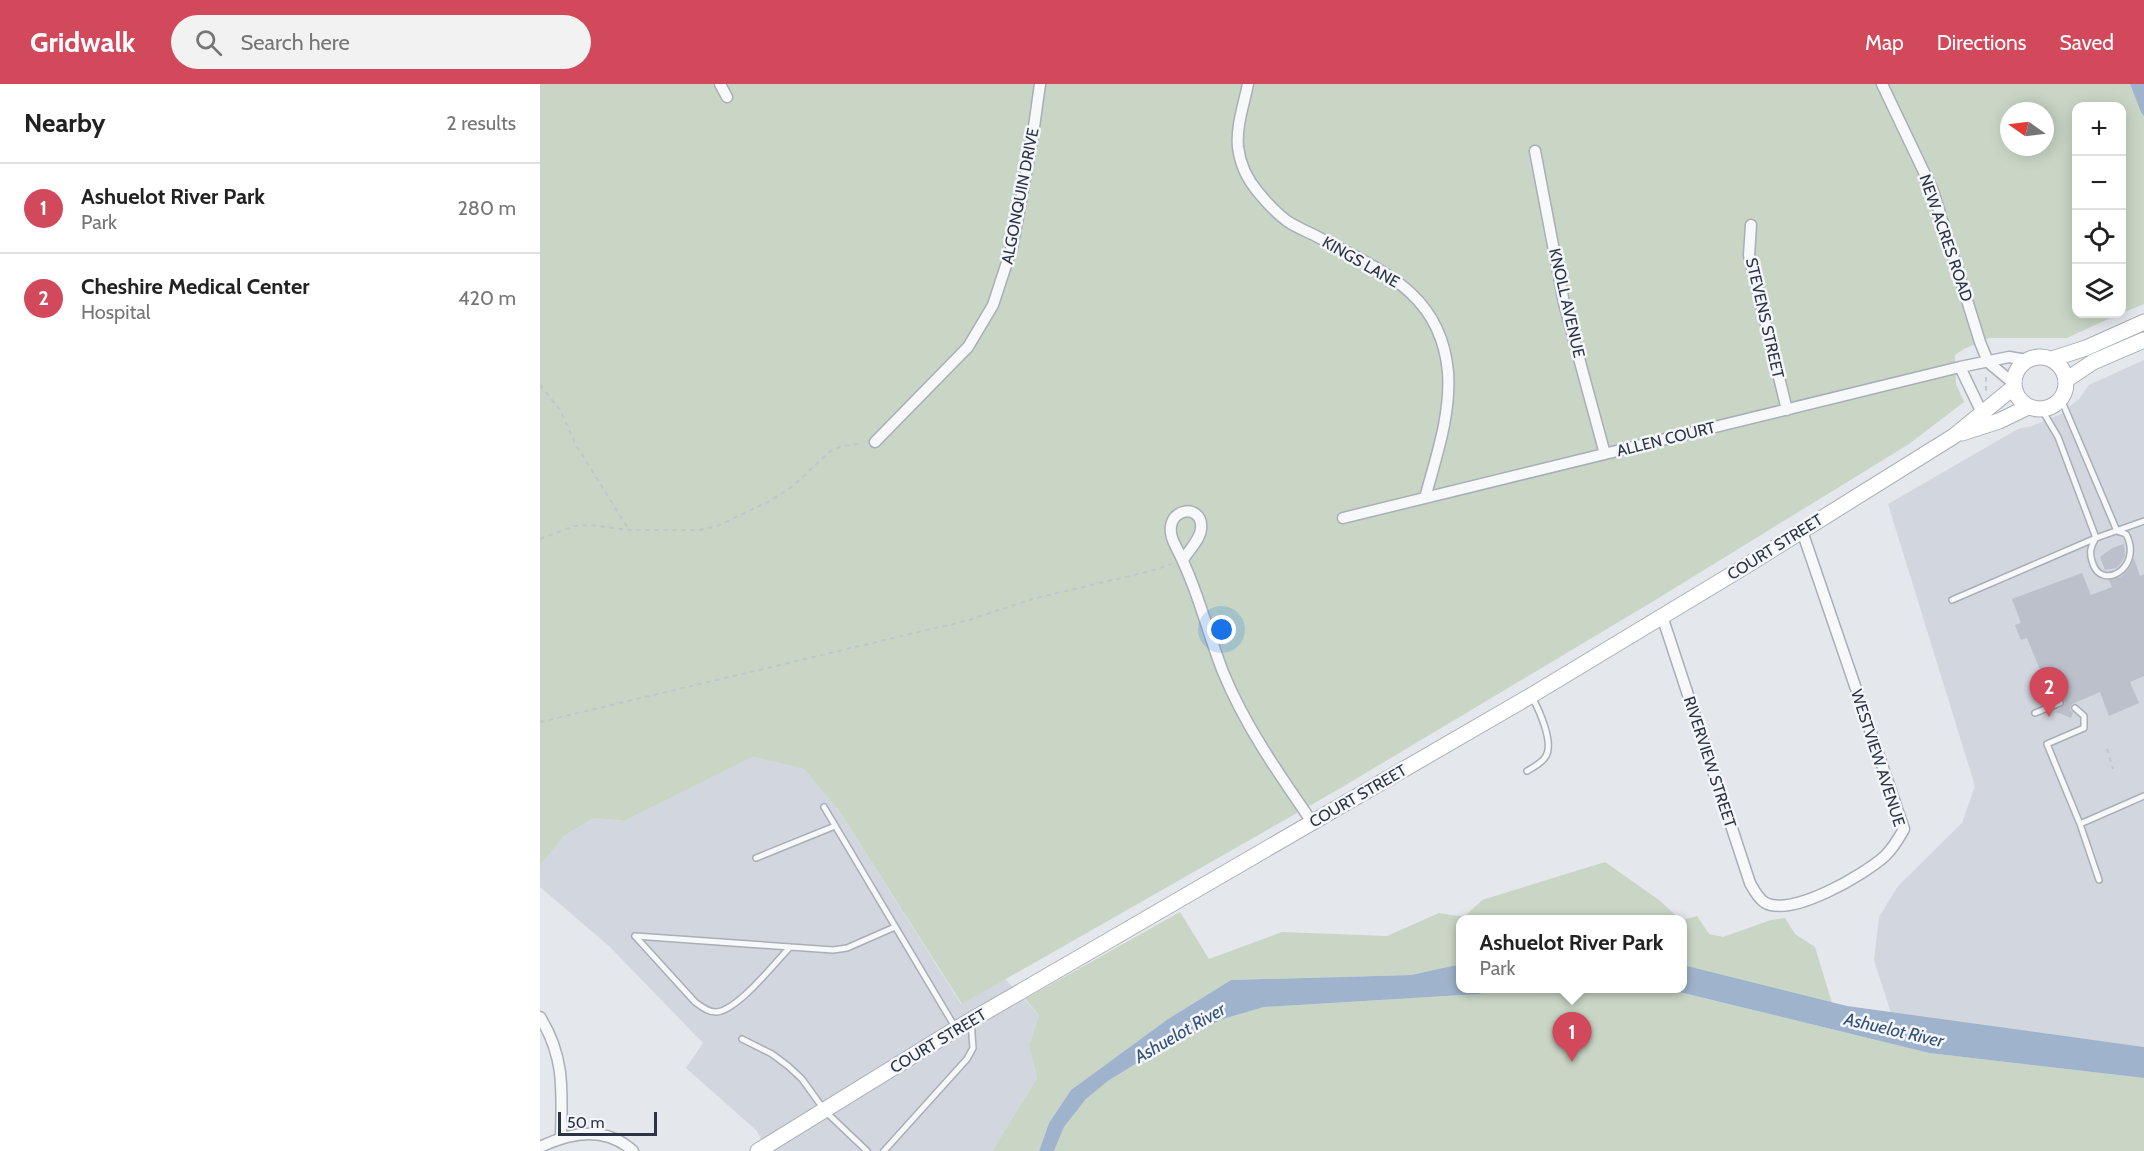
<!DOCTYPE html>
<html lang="en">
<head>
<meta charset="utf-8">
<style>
  :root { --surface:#fff; --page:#f2f2f2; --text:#222; --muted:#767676; --line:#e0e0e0; --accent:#d1495b }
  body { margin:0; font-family:Cabin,sans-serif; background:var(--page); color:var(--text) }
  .controls { position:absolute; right:18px; top:18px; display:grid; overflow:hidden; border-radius:12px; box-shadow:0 3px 15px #0003 }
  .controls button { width:54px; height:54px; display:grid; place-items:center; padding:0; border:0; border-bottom:2px solid var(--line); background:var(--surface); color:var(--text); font:30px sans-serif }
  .compass { position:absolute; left:1460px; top:18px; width:54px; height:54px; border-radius:50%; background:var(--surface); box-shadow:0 3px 15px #0003; rotate:284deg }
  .scale { position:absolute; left:18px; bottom:15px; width:99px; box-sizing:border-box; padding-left:6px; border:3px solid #2b3445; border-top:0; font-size:16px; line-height:21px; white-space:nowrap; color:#2b3445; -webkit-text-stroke:4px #f4f6f9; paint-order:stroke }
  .you { position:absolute; left:682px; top:546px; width:21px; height:21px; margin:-15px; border:4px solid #fff; border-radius:50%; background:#1a73e8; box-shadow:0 0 0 9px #1a73e833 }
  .badge { display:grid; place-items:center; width:39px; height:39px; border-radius:50%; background:var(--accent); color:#fff; font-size:20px; font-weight:700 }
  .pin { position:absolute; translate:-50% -50px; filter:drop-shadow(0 2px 3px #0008) }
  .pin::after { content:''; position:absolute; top:32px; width:21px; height:18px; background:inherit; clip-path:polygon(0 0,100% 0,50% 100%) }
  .popup { position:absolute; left:916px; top:831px; width:231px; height:78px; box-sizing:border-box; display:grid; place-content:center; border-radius:12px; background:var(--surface); filter:drop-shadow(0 2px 4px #0005); font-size:20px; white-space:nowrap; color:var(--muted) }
  .popup b { font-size:22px; color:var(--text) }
  .popup::after { content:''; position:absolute; left:50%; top:100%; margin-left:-12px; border:12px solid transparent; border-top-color:var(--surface) }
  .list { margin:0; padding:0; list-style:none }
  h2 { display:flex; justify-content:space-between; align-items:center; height:78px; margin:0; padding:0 24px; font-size:26px }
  h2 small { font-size:20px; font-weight:400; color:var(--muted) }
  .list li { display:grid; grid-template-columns:39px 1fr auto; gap:18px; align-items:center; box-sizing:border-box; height:90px; padding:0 24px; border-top:2px solid var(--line) }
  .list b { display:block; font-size:22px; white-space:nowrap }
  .list p { margin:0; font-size:20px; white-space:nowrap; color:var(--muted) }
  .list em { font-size:20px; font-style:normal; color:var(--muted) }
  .icon { flex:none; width:33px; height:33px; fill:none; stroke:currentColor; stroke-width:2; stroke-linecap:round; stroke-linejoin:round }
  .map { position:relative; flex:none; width:1604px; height:1067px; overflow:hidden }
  header { display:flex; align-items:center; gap:36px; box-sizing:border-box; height:84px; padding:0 30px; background:var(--accent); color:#fff }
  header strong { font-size:28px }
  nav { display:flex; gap:33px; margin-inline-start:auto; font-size:21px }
  .search { width:420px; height:54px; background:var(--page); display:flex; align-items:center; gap:15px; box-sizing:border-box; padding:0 21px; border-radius:33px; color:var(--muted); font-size:22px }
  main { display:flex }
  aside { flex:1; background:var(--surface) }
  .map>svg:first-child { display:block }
</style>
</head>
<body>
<header>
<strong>Gridwalk</strong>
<div class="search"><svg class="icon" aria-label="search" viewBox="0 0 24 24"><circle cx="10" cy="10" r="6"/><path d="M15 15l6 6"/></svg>Search here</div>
<nav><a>Map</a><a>Directions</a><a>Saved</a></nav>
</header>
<main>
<aside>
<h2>Nearby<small>2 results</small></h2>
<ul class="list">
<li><span class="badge">1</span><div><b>Ashuelot River Park</b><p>Park</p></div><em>280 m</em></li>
<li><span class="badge">2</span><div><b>Cheshire Medical Center</b><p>Hospital</p></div><em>420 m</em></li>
</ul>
</aside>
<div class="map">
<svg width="1604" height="1067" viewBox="0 0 1604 1067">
  <rect width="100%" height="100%" fill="#e4e7ec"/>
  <path fill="#d2d6de" d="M1604 276V963L1351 929 1334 876 1339 833 1358 802 1422 739 1435 702 1348 420 1478 345 1492 342 1519 331 1539 315 1549 301Z
    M213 673 264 685 299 727 421 920 465 895 499 931 489 961 497 994 452 1067H227L217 1047 146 984 163 959 69 862 0 803V782L24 752 54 734 84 737Z"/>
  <path fill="#c9d6c5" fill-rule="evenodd" d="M0 0H1604V220L1582 229V22H1536V230H1579L1527 254H1449L1424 265 1415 271 1416 300 1424 318 1369 360 1117 515 799 705 422 920 299 727 264 685 213 673 84 737 54 734 24 752 0 782ZM1469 27H1505V63H1469Z
    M1065 778 1119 816 1140 835 921 836V880L871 891 691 896 628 935 531 1006 509 1039 499 1067H452L497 994 489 961 499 931 485 915 640 828 669 875 742 848 847 852 899 829 924 833 942 816Z
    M1157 832 1169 850 1183 853 1231 836 1245 834 1255 850 1275 863 1292 919 1143 881V836Z
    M955 905H1127L1389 969 1604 994V1067H514L524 1043 546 1015 568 997 613 969 683 935 724 923 939 910Z"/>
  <path fill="#9fb4cc" d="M1590 0H1604V32L1601 28Z
    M921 880V904L955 905 939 910 724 923 683 935 613 969 568 997 546 1015 524 1043 514 1067H499L509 1039 531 1006 628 935 691 896 871 891Z
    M1143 881 1307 922 1604 963V994L1389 969 1127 905 1143 904Z"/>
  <path fill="#bbc0ca" d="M1584 460 1585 472 1581 479 1576 484 1565 486 1560 473 1572 464Z
    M1594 474 1600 492 1604 490V592L1590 598 1599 619 1569 632 1560 608 1532 620 1530 625 1533 629 1531 634 1516 628 1525 620 1522 614 1527 601 1509 608 1487 554 1481 556 1475 541 1481 539 1472 515 1542 489 1551 511 1572 503 1569 496 1582 492 1589 484Z"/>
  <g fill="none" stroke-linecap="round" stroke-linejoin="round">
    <defs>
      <path id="service" d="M1502 326 1518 353 1556 454C1551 462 1549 468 1552 477 1560 509 1604 484 1586 450L1577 447 1521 315
        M1412 516 1556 454 1604 437
        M1535 624 1544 632V644L1507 660 1540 740 1559 796
        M1495 629 1520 619
        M987 687C994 683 1002 679 1006 672 1014 658 999 626 992 613
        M284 723 415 943
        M1540 740 1604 712
        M216 774 295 742
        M95 852 293 866 307 864 355 843
        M95 852 155 918C162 923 168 928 176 928 197 927 235 879 250 863
        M202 955 232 970 248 982 262 995 285 1027 327 1067
        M344 1067 427 975 433 964 431 937"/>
      <path id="minor" d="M180 0 187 13
        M708 0C704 20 696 42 698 63 700 80 707 95 718 108 727 119 736 129 747 137 756 143 766 147 776 152 838 185 901 207 908 288 911 331 896 373 885 414
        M1342 0 1393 107 1440 258 1448 278 1473 299
        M995 67 1024 219 1065 370
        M1211 141 1209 171 1247 326
        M1420 283 1442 329
        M335 358 428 263 453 221 473 160 492 57 500 0
        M803 434 1420 283 1469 273 1487 276
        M643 476C648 467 660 456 661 445 664 415 615 425 636 463 657 503 667 547 683 588 705 642 739 690 772 738
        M1122 532 1210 799C1214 806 1217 813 1224 818 1250 835 1325 790 1345 772 1353 764 1359 754 1364 745L1262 447
        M0 933C25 973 22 1007 21 1053
        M0 1063C31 1048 66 1042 93 1067"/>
      <path id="secondary" d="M1474 299a26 26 0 1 1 52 0a26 26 0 1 1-52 0Z
        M1512 275 1546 264 1604 238
        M1526 296 1553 278 1604 256
        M1422 349 1459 337 1488 323
        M218 1067 416 945 992 611 1204 483 1414 352 1474 303"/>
    </defs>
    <use href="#service" stroke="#a9aeb7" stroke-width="8"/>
    <use href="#minor" stroke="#a9aeb7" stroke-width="13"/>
    <use href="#secondary" stroke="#a9aeb7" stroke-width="17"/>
    <path stroke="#c2c5cb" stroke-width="2" stroke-dasharray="4.5 4.5" stroke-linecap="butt" d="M1446 293V308
      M0 301 20 326 36 361 89 446
      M0 455 34 442 51 441 89 446H159L177 442 230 417 253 402 290 367 302 362 323 359
      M0 638 429 536 492 515 607 488 632 480
      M1567 665 1573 685"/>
    <use href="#service" stroke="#f7f8fa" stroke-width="5"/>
    <use href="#minor" stroke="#f7f8fa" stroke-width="10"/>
    <use href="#secondary" stroke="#fff" stroke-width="15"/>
  </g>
  <g text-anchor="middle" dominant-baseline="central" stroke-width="5" stroke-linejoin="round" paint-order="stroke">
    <g font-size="16" fill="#2b3445" stroke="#f4f6f9">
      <text transform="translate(480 112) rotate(-79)">ALGONQUIN DRIVE</text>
      <text transform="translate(1406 154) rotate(71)">NEW ACRES ROAD</text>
      <text transform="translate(821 178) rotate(30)">KINGS LANE</text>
      <text transform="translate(1027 219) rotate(77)">KNOLL AVENUE</text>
      <text transform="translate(1225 234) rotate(77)">STEVENS STREET</text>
      <text transform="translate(1126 355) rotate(-14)">ALLEN COURT</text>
      <text transform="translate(1235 463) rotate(-32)">COURT STREET</text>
      <text transform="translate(1338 674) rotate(72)">WESTVIEW AVENUE</text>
      <text transform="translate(1170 678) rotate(72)">RIVERVIEW STREET</text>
      <text transform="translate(818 712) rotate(-30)">COURT STREET</text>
      <text transform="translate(398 957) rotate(-31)">COURT STREET</text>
    </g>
    <g font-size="18" font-style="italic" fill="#34527a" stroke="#f4f6f9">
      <text transform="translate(1354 946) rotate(13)">Ashuelot River</text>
      <text transform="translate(640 949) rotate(-30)">Ashuelot River</text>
    </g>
  </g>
</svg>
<div class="controls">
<button>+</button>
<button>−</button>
<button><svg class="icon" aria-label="locate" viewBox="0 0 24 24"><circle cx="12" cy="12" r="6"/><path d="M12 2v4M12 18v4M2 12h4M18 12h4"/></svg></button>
<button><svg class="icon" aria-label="layers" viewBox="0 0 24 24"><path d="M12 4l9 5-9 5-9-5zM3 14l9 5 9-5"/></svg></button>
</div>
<svg class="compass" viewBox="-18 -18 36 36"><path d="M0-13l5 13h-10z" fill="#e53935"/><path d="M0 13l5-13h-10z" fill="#767676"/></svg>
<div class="scale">50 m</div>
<div class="you"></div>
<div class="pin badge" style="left:1032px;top:978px">1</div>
<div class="popup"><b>Ashuelot River Park</b>Park</div>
<div class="pin badge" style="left:1509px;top:633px">2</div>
</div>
</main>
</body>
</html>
